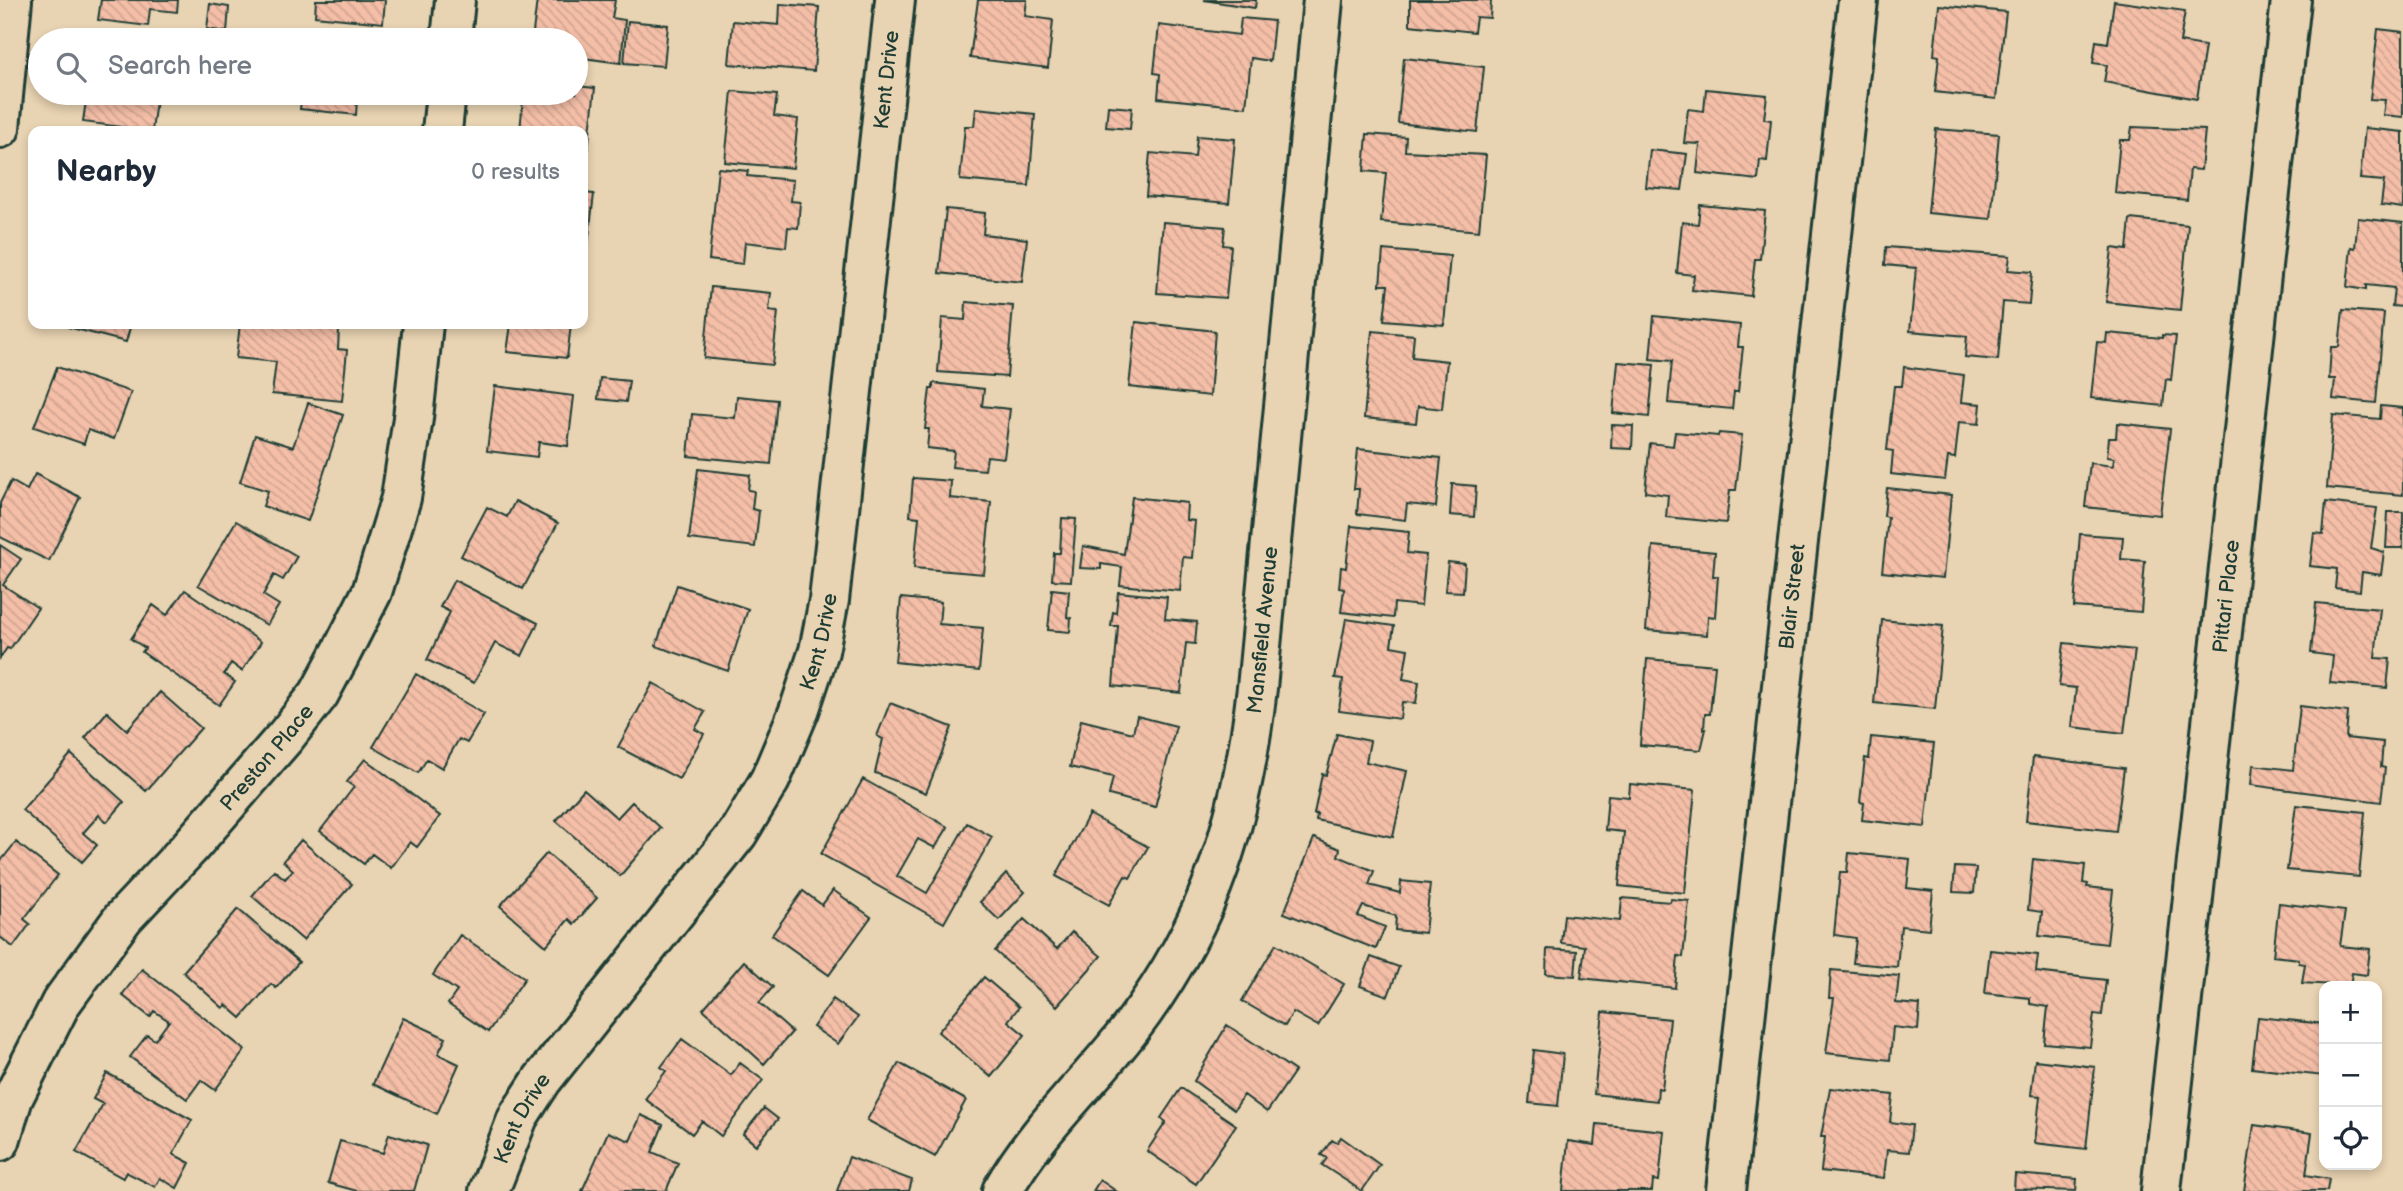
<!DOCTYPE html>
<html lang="en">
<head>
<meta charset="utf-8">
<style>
  :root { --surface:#fff; --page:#f2f2f3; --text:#1f2937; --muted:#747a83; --line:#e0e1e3 }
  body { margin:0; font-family:"Balsamiq Sans",sans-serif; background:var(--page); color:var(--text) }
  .controls { position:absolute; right:21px; bottom:21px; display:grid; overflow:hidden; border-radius:14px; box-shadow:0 4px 10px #0003 }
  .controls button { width:63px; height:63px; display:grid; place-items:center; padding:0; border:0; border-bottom:2px solid var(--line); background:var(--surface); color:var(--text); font:35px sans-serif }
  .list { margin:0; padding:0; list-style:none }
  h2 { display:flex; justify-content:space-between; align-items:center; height:91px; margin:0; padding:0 28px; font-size:30px }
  h2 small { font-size:23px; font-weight:400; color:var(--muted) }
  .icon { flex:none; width:38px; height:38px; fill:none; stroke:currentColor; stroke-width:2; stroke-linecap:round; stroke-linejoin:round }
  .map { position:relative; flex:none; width:2403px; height:1191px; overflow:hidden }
  .search { position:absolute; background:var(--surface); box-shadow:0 4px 10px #0003; left:28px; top:28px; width:560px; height:77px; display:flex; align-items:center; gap:18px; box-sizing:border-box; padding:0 24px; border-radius:38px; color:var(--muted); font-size:26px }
  .panel { position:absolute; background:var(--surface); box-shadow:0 4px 10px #0003; left:28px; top:126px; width:560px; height:203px; border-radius:14px }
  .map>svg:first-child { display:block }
</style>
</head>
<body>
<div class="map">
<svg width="2403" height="1191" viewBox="0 0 2403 1191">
  <defs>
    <pattern id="building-back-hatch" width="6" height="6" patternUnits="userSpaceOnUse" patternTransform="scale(1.75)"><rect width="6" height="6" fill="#f4bea7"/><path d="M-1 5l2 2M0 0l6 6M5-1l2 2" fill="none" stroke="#d1a490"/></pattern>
  </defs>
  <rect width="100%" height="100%" fill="#e8d3b2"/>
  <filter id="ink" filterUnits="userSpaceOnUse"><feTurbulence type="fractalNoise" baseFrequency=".0143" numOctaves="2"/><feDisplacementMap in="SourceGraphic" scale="14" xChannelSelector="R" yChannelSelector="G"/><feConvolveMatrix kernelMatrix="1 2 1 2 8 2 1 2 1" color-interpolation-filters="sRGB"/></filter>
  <g filter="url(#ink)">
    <path fill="url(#building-back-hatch)" stroke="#1f3d34" stroke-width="2" d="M101 0H178L177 12 150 9 148 26 98 20Z
      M316 0H385L383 23 315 16Z
      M537 0H615L612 18 625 20 621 63 576 57V40H532Z
      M978 0H1027L1025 16 1053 20 1048 68 970 58Z
      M1204 0H1256L1255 8Z
      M1410 0H1491L1490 18 1476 17 1474 32 1410 25Z
      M2114 1 2185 11 2180 42 2205 46 2197 99 2104 82 2107 65 2093 63 2096 41 2108 43Z
      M210 4 229 7 227 32 207 29Z
      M780 4 819 7 814 71 729 64 733 21 779 25Z
      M1939 5 2006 12 1996 99 1935 92 1939 56 1934 55Z
      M1241 18 1274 21 1270 61 1251 58 1246 107 1158 98 1160 74 1154 73 1159 25 1239 35Z
      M628 21 668 25 664 66 624 63Z
      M2378 29 2403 32V117L2383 115 2385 100 2370 99Z
      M1404 58 1484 67 1477 132 1398 123Z
      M576 86 595 88 587 159H583V131H520L523 99 532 100 533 93H576Z
      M1706 89 1767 95 1764 119 1771 120 1767 161 1760 160 1758 180 1697 173 1700 144 1684 143 1688 109 1704 111Z
      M732 91 777 95 774 116 798 119 793 168 725 162Z
      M87 93H157L152 131 83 122Z
      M293 93H363V100H357L356 115 300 109 302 94Z
      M1108 106 1132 108 1130 129 1106 127Z
      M976 108 1035 114 1029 186 960 180 965 126H974Z
      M2132 127 2205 130 2201 170 2190 169 2187 200 2115 193 2120 140H2130Z
      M2365 128 2403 132V208L2381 205 2384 181 2360 179Z
      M1936 129 1999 134 1991 219 1928 213Z
      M1367 134 1406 137 1405 151 1486 155 1479 231 1381 222 1386 173 1364 171Z
      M1197 136 1235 139 1229 203 1146 196 1150 153 1195 157Z
      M1650 150 1687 154 1682 190 1646 187Z
      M718 168 748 171 747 176 793 180 791 201 800 202 798 228 788 227 786 247 745 242 743 264 709 260Z
      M583 193 594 194 588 244 583 243Z
      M1700 205 1765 211 1760 259H1755L1751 296 1692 290 1694 275 1677 273 1682 222 1698 224Z
      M946 209 985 213 983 234 1027 239 1022 282 939 273Z
      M2358 218 2403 223V307L2392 306 2394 288 2366 285V290L2347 287 2351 247 2355 248Z
      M2130 219 2188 225 2180 310 2106 302 2112 248 2127 250Z
      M1163 222 1225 227 1223 245 1231 246 1226 298 1157 293Z
      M1886 247 2010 256 2008 270 2032 272 2029 304 2003 302 1998 360 1965 357 1967 336 1910 331 1916 268 1885 265Z
      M1383 250 1450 256 1444 325 1384 320 1388 285H1380Z
      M711 287 771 293 769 311 778 312 772 365 704 358Z
      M966 302 1013 306 1007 377 938 372 942 318 965 320Z
      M2343 310 2384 313 2376 403 2333 399 2335 379H2329L2331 347H2339Z
      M1654 316 1740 325 1738 347H1743L1738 392H1734L1732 409 1668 403 1672 361 1650 359Z
      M1136 322 1215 331 1210 396 1129 387Z
      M69 324H131L126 342 68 327Z
      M240 324H288L339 329 338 349 347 350 342 401 272 394 276 362 236 358Z
      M511 324H571L567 358 507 352Z
      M1372 331 1414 335 1412 357 1447 361 1442 409 1418 406 1416 423 1364 418Z
      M2107 333 2162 338V335L2176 336 2171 380 2166 379 2163 406 2091 398 2097 342 2106 343Z
      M1618 362 1654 365 1649 417 1613 413Z
      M57 367 131 392 114 439 88 430 84 444 34 427Z
      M1904 367 1964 375 1961 402 1981 404 1979 424 1959 422 1955 458 1948 457 1945 480 1891 474 1893 451 1887 450 1894 386H1902Z
      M600 378 629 381 626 402 598 399Z
      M933 383 984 389 982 406 1010 409 1004 458 987 456 985 470 952 467 954 451 927 448 929 429H925L930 389H933Z
      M495 386 574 396 568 446 539 442 537 457 487 451Z
      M737 396 777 400 771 464 688 456 692 414 735 418Z
      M308 403 343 415 308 521 263 506 268 491 240 482 255 435 293 447Z
      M2381 406 2403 408V495L2327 488 2333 415 2380 419Z
      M2117 423 2170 429 2160 515 2085 507 2090 463 2113 466 2114 458 2107 457 2109 438H2116Z
      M1612 425 1633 426 1632 449 1611 448Z
      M1675 432 1718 436 1719 433 1742 435 1736 490H1730L1726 523 1666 517 1668 495 1645 492 1650 443 1673 446Z
      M1358 449 1441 458 1436 507 1407 504 1405 520 1357 514 1359 489H1354Z
      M698 469 750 475 748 490 754 491 752 509 759 511 755 547 689 539Z
      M35 474 80 497 49 561 0 537V503L11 481 27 490Z
      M913 478 951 481 950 498 991 502 984 574 914 568 919 517 910 516Z
      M1452 484 1476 486 1474 517 1450 515Z
      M1887 488 1951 495 1943 578 1882 572 1888 517 1884 516Z
      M1132 497 1187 503 1186 520 1195 521 1192 558 1183 557 1180 591 1120 585 1122 567 1101 564V569L1080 568 1083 546 1124 554Z
      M515 501 558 523 523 589 461 556 487 507 507 517Z
      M2326 502 2377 508 2371 548 2384 552 2381 575 2362 572 2360 591 2335 588 2337 569 2310 566 2314 533 2323 534Z
      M2388 512H2403V548H2386Z
      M1062 518 1076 519 1071 581 1052 580 1054 553H1060Z
      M236 521 297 556 283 580 274 575 263 595 279 605 267 625 198 585Z
      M1351 526 1409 532 1407 553 1426 555 1421 606 1394 603 1393 618 1341 612 1344 589 1339 588 1341 567 1346 568Z
      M2080 534 2123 537 2121 559 2145 561 2141 612 2074 607Z
      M0 545 21 559 3 585 38 608 10 649 7 648 0 658Z
      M1653 546 1715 552 1713 576H1718L1715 617 1708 616 1707 635 1646 630Z
      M1448 562 1465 564 1463 592 1445 591Z
      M454 580 538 623 522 656 495 643 474 683 427 660 450 612 440 607Z
      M677 585 748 609 728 671 656 646Z
      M1052 589 1069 591 1067 617 1071 618 1070 632 1048 630Z
      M185 590 261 642 242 671 231 663 224 674 235 682 219 705 142 652 145 648 131 639 153 605 167 615Z
      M1118 592 1167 597 1165 619 1197 622 1195 644 1186 643 1181 693 1113 686 1118 626H1111L1113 612 1116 613Z
      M901 598 941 602 939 624 983 628 979 671 895 662Z
      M2316 603 2380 609 2375 658 2390 659 2387 688 2330 683 2333 656 2311 653Z
      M1346 619 1394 626 1391 646 1408 649 1403 679 1419 682 1416 703 1402 702 1400 719 1339 711 1343 679 1335 678Z
      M1882 620 1943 626 1935 709 1874 703Z
      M2064 643 2135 650 2124 733 2072 727 2076 688 2059 686Z
      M1647 659 1715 665 1710 714H1705L1704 729H1706L1701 750 1640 745Z
      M416 674 484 714 467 743 459 739 442 768 427 759 418 773 373 747Z
      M653 683 705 712 695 729 704 734 679 779 618 747Z
      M160 692 201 728 146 791 85 738 107 712 127 730Z
      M890 703 952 727 926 793 875 773 883 739 877 736Z
      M2300 706 2348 712 2346 738 2383 742 2381 767 2385 768 2381 802 2251 785 2253 765 2293 770Z
      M1137 716 1176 726 1155 807 1109 795 1113 777 1070 767 1081 720 1133 733Z
      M1337 734 1370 741 1366 762 1407 771 1393 837 1316 820 1317 814H1314L1322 774 1326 775Z
      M1871 737 1934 743 1925 827 1862 820 1864 803 1860 802 1865 758 1869 759Z
      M71 754 124 802 107 822 99 815 83 833 97 845 82 862 22 810Z
      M2033 757 2124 768 2116 831 2026 821Z
      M365 759 440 816 417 847 410 842 391 868 372 854 364 864 320 831 354 787 347 782Z
      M863 779 948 827 935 848 918 839 897 876 927 893 967 823 992 837 944 923 821 854Z
      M1630 784 1695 790 1685 893 1619 886 1624 832 1605 830 1608 795 1629 797Z
      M584 789 617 818 632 802 661 828 620 876 556 821Z
      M2296 805 2365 812 2359 877 2287 870Z
      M1089 814 1148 847 1130 878 1125 876 1109 905 1056 876Z
      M1314 838 1340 849 1338 856 1374 871 1369 885 1400 893 1401 881 1430 884 1425 933 1395 930 1396 916 1363 906 1358 916 1385 927 1376 949 1284 913Z
      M301 840 352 884 303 940 252 896 274 870 285 879 293 870 283 861Z
      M16 842 58 875 24 919 30 924 13 947 0 937V862Z
      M547 853 597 898 574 924 569 919 546 946 500 906Z
      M1849 853 1910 859 1907 888 1933 891 1929 929 1901 926 1897 967 1853 963 1856 938 1834 935 1840 872H1847Z
      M2033 859 2085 865 2083 883 2088 884 2087 887 2113 890 2107 944 2039 936 2042 912 2028 910Z
      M1955 867 1976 868 1974 893 1953 892Z
      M1006 874 1025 892 999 920 980 902Z
      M833 890 871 917 829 975 772 935 803 891 822 905Z
      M1622 898 1670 902 1671 899 1689 901 1683 957 1678 956 1675 988 1581 978 1585 946 1561 943 1564 915 1620 921Z
      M2279 903 2345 911 2340 946 2370 949 2367 975 2352 973 2350 986 2302 983 2305 964 2299 963V959L2273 956Z
      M238 909 299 962 276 988 271 984 241 1018 226 1005 223 1008 183 972Z
      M1024 919 1057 949 1072 932 1101 956 1057 1006 995 951Z
      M460 935 525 978 488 1032 448 1004 457 991 433 975Z
      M1276 944 1344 984 1318 1026 1293 1012 1285 1026 1242 1001Z
      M1547 949 1577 951 1575 976 1546 974Z
      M1990 950 2038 955 2036 972 2106 980 2102 1015 2094 1014 2090 1047 2044 1043 2048 1007 2030 1004V998L1985 993Z
      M1371 957 1399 967 1388 996 1360 986Z
      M744 961 773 987 759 1003 792 1032 764 1064 703 1009Z
      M142 969 245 1050 215 1090 201 1080 187 1099 130 1057 147 1035 155 1040 169 1021 154 1011 150 1017 122 995Z
      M1831 970 1899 976 1896 1003 1920 1005 1918 1030 1893 1027 1890 1060 1826 1053 1834 998H1829Z
      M984 977 1019 1007 1008 1021 1025 1035 991 1077 938 1032Z
      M833 999 858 1017 838 1044 813 1027Z
      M1603 1012 1670 1019 1662 1089 1658 1088 1657 1101 1594 1094Z
      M2258 1017 2324 1024V1076L2252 1068Z
      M403 1018 446 1038 438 1054 459 1064 437 1114 373 1084Z
      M1227 1025 1295 1071 1267 1112 1244 1095 1234 1110 1194 1081Z
      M682 1039 731 1075 740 1063 763 1080 721 1136 702 1121 692 1134 645 1099 666 1071 661 1067Z
      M1534 1050 1563 1054 1558 1106 1529 1103Z
      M2035 1060 2095 1067 2086 1149 2035 1143 2040 1096 2031 1095Z
      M899 1063 966 1100 935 1157 867 1120Z
      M107 1073 192 1120 173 1154 190 1163 177 1188 160 1178 155 1187 126 1172 123 1178 76 1152 103 1104 93 1099Z
      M1181 1088 1236 1125 1196 1184 1147 1151 1166 1122 1161 1118Z
      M1830 1088 1893 1095 1890 1122 1912 1125 1909 1152 1887 1150 1884 1178 1821 1171 1825 1137H1821Z
      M764 1108 778 1119 756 1145 743 1134Z
      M641 1115 663 1125 652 1152 678 1163 666 1191H582L608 1132 630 1141Z
      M1597 1124 1664 1131 1659 1181 1653 1180 1652 1191H1563L1568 1141 1595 1145Z
      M2254 1125 2312 1133 2306 1175 2329 1179 2327 1191H2244Z
      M389 1134 427 1145 414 1191H357L328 1183 340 1141 383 1153Z
      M1341 1137 1380 1165 1362 1191 1322 1165 1327 1158 1321 1155 1332 1140 1337 1143Z
      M849 1157 912 1180 909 1191H837Z
      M2015 1174 2077 1179 2076 1191 2014 1189Z
      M1100 1180 1116 1191H1093Z"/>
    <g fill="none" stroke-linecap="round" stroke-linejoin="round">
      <defs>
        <g id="street">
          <path d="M451 40 455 0"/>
          <path d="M0 128 12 0"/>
          <path d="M442 131 446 93"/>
          <path id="s1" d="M0 1141 13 1098 61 1003 123 918 189 848 286 736 319 694 340 655 372 592 401 498 413 418 423 324"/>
          <path id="s2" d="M489 1191 518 1117 542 1080 738 833 770 780 799 711 819 651 829 600 895 0"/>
          <path id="s3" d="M1002 1191C1036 1130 1089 1083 1131 1028 1212 922 1242 818 1257 688L1323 0"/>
          <path id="s4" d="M1726 1191 1858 0"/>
          <path id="s5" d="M2161 1191 2291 0"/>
        </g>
      </defs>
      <use href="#street" stroke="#1f3d34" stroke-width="44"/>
      <use href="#street" stroke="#e8d3b2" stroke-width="38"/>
    </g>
  </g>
  <g text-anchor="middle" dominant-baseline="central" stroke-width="7" stroke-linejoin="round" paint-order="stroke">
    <g font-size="21" fill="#1f3d34" stroke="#e8d3b2">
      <text stroke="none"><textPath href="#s2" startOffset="1214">Kent Drive</textPath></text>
      <text stroke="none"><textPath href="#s4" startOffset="598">Blair Street</textPath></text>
      <text stroke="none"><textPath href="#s5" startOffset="598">Pittari Place</textPath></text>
      <text stroke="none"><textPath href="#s3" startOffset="634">Mansfield Avenue</textPath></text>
      <text stroke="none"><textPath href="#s2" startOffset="648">Kent Drive</textPath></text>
      <text stroke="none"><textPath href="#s1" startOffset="472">Preston Place</textPath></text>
      <text stroke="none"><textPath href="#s2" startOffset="80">Kent Drive</textPath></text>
    </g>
  </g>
</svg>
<div class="controls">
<button>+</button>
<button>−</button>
<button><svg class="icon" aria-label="locate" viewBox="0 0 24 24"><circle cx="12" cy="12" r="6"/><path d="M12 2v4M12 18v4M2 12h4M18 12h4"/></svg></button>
</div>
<div class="search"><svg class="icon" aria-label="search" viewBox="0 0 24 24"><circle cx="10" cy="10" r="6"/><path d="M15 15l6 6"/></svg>Search here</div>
<section class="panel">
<h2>Nearby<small>0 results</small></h2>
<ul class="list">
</ul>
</section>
</div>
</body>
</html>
